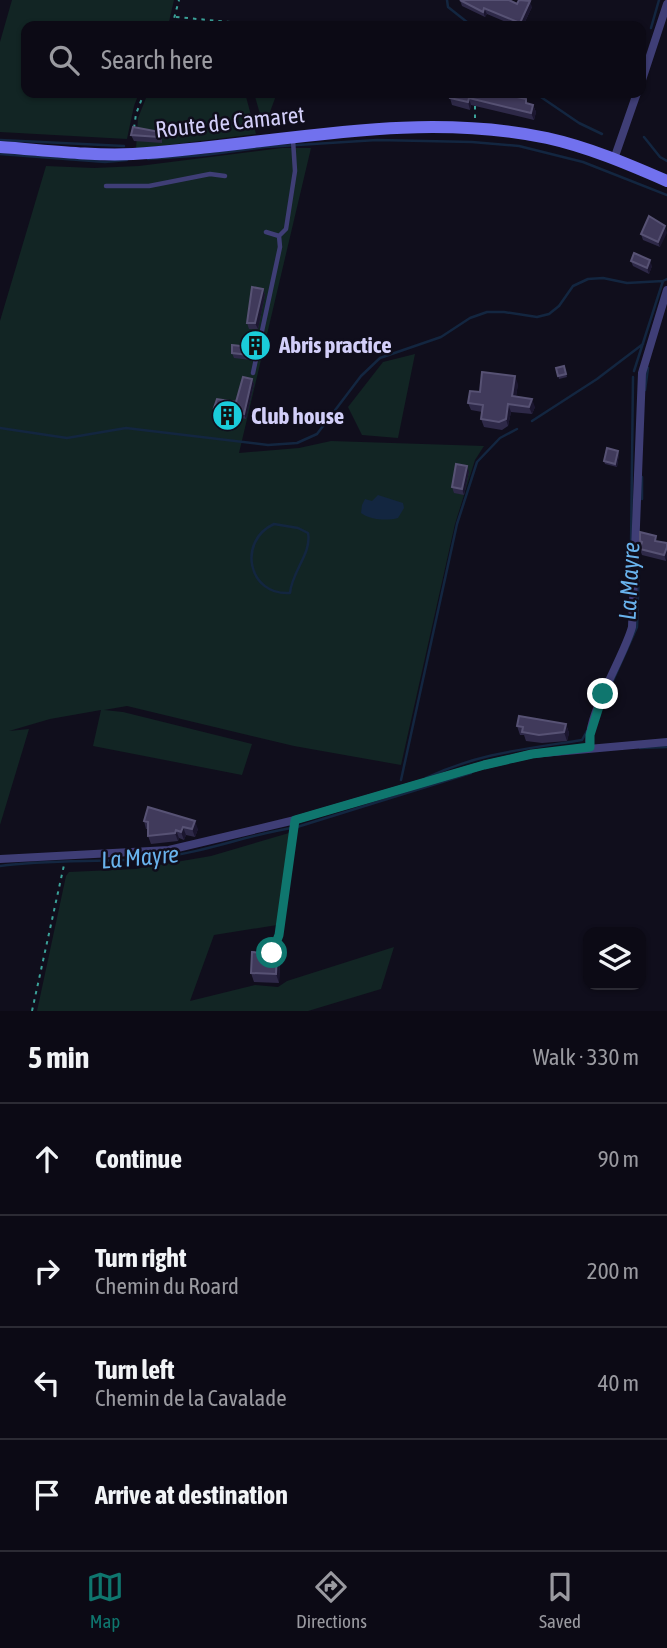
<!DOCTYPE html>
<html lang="en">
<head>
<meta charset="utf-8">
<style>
  :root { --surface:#0c0a15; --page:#1a1822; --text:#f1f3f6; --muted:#9a9aa0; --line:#2c2b34; --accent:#0f766e }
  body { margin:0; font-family:"Asap Condensed",sans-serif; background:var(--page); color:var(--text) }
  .controls { position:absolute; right:21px; bottom:21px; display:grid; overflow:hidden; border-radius:14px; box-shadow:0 2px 5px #0004 }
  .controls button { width:63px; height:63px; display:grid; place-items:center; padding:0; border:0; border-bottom:2px solid var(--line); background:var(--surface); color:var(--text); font:35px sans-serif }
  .stop { position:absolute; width:21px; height:21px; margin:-16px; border:5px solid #0f766e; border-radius:50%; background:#fff }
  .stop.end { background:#0f766e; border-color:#fff; box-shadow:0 2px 7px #0008 }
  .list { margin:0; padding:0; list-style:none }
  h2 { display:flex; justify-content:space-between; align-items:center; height:91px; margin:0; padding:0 28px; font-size:30px }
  h2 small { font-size:23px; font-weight:400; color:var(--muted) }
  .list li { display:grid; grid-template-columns:46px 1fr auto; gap:21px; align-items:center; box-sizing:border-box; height:112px; padding:0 28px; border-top:2px solid var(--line) }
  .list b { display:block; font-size:26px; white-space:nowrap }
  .list p { margin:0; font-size:23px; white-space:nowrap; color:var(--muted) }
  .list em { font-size:23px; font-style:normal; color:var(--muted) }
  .icon { flex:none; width:38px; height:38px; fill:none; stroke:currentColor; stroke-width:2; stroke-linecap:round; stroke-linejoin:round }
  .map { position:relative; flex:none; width:667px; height:1011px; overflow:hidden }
  .search { position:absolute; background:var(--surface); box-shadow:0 2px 5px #0004; left:21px; right:21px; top:21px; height:77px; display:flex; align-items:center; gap:18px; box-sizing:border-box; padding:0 24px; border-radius:14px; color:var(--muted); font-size:26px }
  .sheet { height:539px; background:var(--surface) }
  nav { display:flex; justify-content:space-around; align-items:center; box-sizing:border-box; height:98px; border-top:2px solid var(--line); background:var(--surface); font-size:19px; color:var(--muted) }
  nav a { display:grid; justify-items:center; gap:4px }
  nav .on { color:var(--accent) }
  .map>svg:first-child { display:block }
</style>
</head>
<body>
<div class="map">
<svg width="667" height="1011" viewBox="0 0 667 1011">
  <rect width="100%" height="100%" fill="#100e1c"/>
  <path fill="#122524" d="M12 0H174L168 26H26V93H139L134 106 127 139 0 132V42Z
    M148 93H245L256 134 136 149 138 118Z
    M254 93H277L264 128Z
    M282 148H311L239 453 299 448 331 441 484 446 475 460 455 524 401 765 294 746 127 706 104 710 123 712 252 744 242 775 93 746 101 710 50 719 9 731 29 729 0 825V321L46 166 94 168 139 166Z
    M415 354 398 438 362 435 348 407 383 362Z
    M289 833 277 925 214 935 190 1001 255 985 278 987 287 981 394 947 381 989 308 1011H37L66 876 69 872 135 869 211 856Z"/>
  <path fill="#132640" d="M378 495 403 503 404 508 398 518C387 521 370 520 361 513L362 505 365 499 372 501Z"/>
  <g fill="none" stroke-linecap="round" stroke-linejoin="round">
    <path stroke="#132640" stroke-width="2.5" d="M447 0 448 7 472 26
      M651 28 659 0
      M535 93 579 123 602 134
      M644 137 660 157 667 161
      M0 140 124 146
      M0 154 105 162 127 160
      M148 159 205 155 265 147 377 140 472 142 519 146 583 162 667 195
      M634 371 663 281
      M645 390 648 368
      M532 421 597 379 643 344
      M0 428 67 438 126 428 268 445 297 443 317 434 361 376 380 358 441 337 470 318 487 312H504L537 317 549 314 559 306 573 286 588 279 603 278 627 283 663 281 667 279
      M642 477V499
      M274 524 298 528 308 533C312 553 292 571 290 593 248 596 237 541 274 524Z
      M631 548 633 377
      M611 685 637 627 639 569
      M640 748 667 747
      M426 778C479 753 526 749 582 740L587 731
      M401 780 457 524 477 462 500 438 517 429
      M0 866C51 859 104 863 155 858 204 853 249 834 297 827L471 773"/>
    <path stroke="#3ba299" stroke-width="2" stroke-dasharray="3.5 5" stroke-linecap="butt" d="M176 17 273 26
      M172 26 179 0
      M475 106V118
      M134 128 136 114 144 93
      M32 1011 64 865"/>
    <path stroke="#3f3e76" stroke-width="4.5" d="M106 186H149L210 174 225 176
      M266 232 279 236 286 229 295 171 293 140
      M253 373 280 247 279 236
      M272 953 280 935 295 821"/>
    <path stroke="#3f3e76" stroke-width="8" d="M641 83 667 4
      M614 159 637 93
      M590 747C584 719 624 657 632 627L642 373 667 290
      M0 859 169 850 295 820 484 765 532 754 667 742"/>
    <path stroke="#7171ee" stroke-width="12" d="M0 147C44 150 89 156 133 154 271 146 408 109 547 138 588 147 628 164 667 181"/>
  </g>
  <path fill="#2e2948" d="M460 0 517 4 532 7 523 26H515L487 14 485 17 462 6Z
    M451 93 533 105 536 112 534 120 471 105 470 110 452 105 450 98Z
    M133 127 162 138V143L134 141 131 135Z
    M649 216 660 247 643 240 641 234Z
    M631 261 652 266 649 274 633 266Z
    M263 289 265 295 258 329H249L247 323Z
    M251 347 253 352 251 360 234 358 232 353Z
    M564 366 567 377 559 379 556 368Z
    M252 379 254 384 246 419 233 416 230 427 221 424 220 419 221 414 216 413 214 408 236 402Z
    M518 384 516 396 535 407 532 414 511 412 508 426 502 430 484 427 481 419 482 412 471 410 468 403 480 392Z
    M619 454 617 467 605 464 604 461Z
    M469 472 464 495 454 493 452 487Z
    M640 541H658L667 543 666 561 642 555 640 549 641 545Z
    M566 724 569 733 567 741 542 743 526 741 524 735H520L517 726Z
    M144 821 198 829 195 837 186 835 184 840 179 838 178 841 151 844 148 836V829H146Z
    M277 954 280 962 279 983 254 982 251 973Z"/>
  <path fill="#1b162f" d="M530 1 532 7 523 26H521L520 23Z
    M484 8 487 14 485 17 483 12Z
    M469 98 471 105 470 110 468 102Z
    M533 105 536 112 534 120 531 113Z
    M665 226 667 233 660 247 658 242Z
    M650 260 652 266 649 274 647 268Z
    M263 289 265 295 258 329 255 323Z
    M251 347 253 352 251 360 249 355Z
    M515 376 518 384 515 403 512 396Z
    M252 379 254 384 246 419 244 414Z
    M532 399 535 407 532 414 529 407Z
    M508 404 511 412 508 426 506 419Z
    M231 411 233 416 230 427 228 422Z
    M618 451 619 454 617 467 615 464Z
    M467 466 469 472 464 495 462 489Z
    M667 547V558L666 561 664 555Z
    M566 724 569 733 567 741 564 732Z
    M195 821 198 829 195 837 192 829Z
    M183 827 186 835 184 840 181 832Z
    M176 830 179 838 178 841 175 833Z
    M277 954 280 962 279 983 276 974Z"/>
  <path fill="#403a5b" stroke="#575274" stroke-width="2" d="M460 0H509L517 4 519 0 530 1 520 23 484 8 483 12Z
    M451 93H499L526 99V103L533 105 531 113 469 98 468 102 450 98Z
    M133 127 160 132 159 137 131 135Z
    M649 216 665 226 658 242 641 234Z
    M634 253 650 260 647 268 631 261Z
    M252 287 263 289 255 323H247Z
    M232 345 251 347 249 355 232 353Z
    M564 366 566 374 558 376 556 368Z
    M482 372 515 376 512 396 532 399 529 407 508 404 506 419 499 422 481 419 483 405 468 403 470 391 480 392Z
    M243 377 252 379 244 414 231 411 228 422 220 419 222 409 214 408 217 399 236 402Z
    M607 448 618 451 615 464 604 461Z
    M456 464 467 466 462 489 452 487Z
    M640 532 656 536 655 541 667 543V547L664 555 640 549 642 542 640 541Z
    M519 716 566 724 564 732 539 735 522 732 523 727 517 726Z
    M148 807 195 821 192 829 183 827 181 832 176 830 175 833 148 836V822L144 821Z
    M252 952 277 954 276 974 251 973Z"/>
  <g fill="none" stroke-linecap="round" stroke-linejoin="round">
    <path stroke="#0f766e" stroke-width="9" d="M272 953 279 935 295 820 484 765 532 754 590 747V735L603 694"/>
  </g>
  <defs>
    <symbol id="building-disc" viewBox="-11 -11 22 22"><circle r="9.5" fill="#1accda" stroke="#100e1c"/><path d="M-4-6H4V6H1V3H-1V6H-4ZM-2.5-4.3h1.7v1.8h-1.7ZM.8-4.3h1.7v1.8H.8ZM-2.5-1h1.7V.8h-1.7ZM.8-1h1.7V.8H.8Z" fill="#111"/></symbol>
  </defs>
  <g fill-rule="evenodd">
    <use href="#building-disc" x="238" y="328" width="35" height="35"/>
    <use href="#building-disc" x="210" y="398" width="35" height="35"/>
  </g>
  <g text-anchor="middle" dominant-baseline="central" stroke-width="5" stroke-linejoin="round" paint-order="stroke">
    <g font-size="23" fill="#d3cff9" stroke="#100e1c">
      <text transform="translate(230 122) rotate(-6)">Route de Camaret</text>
    </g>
    <g font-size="23" font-weight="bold" fill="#d3cff9" stroke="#100e1c" text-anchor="start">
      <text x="279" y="345">Abris practice</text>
      <text x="251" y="416">Club house</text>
    </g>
    <g font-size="24" font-style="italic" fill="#69b3ed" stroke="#100e1c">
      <text transform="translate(629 581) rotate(-87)">La Mayre</text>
      <text transform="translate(140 857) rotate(-5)">La Mayre</text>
    </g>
  </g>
</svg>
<div class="controls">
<button><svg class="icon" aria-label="layers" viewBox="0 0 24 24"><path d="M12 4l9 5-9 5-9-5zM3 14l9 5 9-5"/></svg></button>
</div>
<div class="stop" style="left:272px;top:953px"></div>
<div class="stop end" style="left:603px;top:694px"></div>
<div class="search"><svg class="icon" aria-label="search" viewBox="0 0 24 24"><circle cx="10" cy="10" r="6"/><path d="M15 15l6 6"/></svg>Search here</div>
</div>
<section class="sheet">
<h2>5 min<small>Walk · 330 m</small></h2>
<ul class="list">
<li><svg class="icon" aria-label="ahead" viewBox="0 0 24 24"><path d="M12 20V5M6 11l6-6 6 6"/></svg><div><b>Continue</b></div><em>90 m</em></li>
<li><svg class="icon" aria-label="right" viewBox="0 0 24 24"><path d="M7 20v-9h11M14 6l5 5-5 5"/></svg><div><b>Turn right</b><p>Chemin du Roard</p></div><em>200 m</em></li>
<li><svg class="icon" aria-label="left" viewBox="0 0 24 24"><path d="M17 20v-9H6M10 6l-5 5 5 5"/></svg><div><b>Turn left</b><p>Chemin de la Cavalade</p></div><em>40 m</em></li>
<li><svg class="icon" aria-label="arrive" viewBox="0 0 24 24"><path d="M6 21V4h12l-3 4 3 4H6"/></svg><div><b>Arrive at destination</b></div></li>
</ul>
</section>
<nav>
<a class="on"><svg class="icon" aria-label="map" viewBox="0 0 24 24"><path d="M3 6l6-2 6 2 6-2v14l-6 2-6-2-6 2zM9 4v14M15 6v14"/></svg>Map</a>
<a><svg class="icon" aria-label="directions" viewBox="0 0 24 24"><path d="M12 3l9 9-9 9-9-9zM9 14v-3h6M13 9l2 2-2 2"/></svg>Directions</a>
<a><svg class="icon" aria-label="saved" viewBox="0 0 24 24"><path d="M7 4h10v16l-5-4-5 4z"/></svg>Saved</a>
</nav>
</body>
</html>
